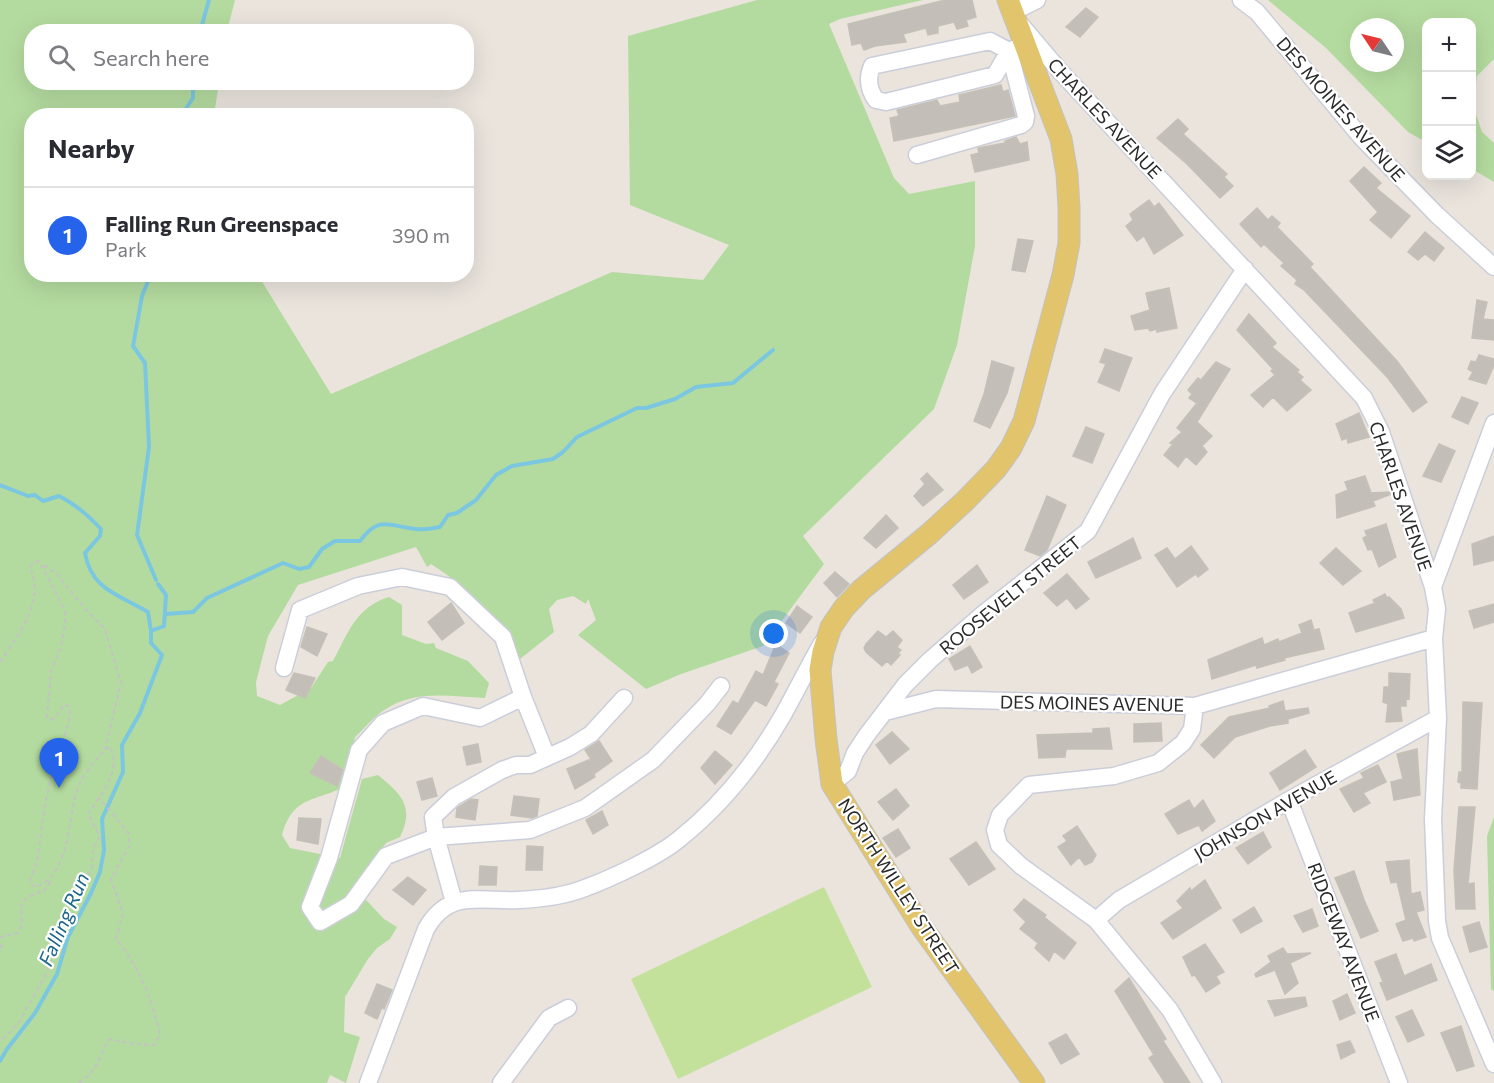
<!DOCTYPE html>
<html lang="en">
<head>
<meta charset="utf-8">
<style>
  :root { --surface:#fff; --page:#f2f2f3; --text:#2b2b33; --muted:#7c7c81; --line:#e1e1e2; --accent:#2563eb }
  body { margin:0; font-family:Commissioner,sans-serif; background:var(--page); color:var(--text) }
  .controls { position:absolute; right:18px; top:18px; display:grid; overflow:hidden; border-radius:12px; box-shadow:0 6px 24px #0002 }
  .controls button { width:54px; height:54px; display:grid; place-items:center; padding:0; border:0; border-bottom:2px solid var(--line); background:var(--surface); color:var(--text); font:30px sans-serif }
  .compass { position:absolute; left:1350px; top:18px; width:54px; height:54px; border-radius:50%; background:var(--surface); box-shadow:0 6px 24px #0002; rotate:305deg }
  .you { position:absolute; left:774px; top:634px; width:21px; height:21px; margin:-15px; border:4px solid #fff; border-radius:50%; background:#1a73e8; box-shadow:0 0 0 9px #1a73e833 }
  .badge { display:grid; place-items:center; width:39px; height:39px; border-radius:50%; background:var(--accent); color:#fff; font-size:20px; font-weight:700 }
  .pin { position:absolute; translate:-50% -50px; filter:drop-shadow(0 2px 3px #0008) }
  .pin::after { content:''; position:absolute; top:32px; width:21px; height:18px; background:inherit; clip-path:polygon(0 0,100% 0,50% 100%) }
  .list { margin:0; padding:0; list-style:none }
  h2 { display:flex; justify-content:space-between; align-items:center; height:78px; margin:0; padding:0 24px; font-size:26px }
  h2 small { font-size:20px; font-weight:400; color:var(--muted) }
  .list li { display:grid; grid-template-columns:39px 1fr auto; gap:18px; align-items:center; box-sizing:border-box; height:96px; padding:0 24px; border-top:2px solid var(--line) }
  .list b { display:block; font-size:22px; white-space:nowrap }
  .list p { margin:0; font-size:20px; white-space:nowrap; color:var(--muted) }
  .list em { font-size:20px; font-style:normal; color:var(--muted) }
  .icon { flex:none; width:33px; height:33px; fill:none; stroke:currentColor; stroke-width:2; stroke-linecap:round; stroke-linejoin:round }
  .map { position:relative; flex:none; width:1494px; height:1083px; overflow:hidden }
  .search { position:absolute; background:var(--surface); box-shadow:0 6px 24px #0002; left:24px; top:24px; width:450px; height:66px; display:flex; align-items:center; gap:15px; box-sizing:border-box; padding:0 21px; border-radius:24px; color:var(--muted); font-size:22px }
  .panel { position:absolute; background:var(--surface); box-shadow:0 6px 24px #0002; left:24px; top:108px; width:450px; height:174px; border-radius:24px }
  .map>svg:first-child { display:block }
</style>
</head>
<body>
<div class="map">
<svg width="1494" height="1083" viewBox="0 0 1494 1083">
  <rect width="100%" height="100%" fill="#eae4dd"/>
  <path fill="#b4db9f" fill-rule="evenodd" d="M0 0H235L227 31 32 32V82L219 83 214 115 32 116V274L258 275 331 394 612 272 703 280 729 245 630 205 628 36 757 0H923L840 19 829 24 894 178 909 194 975 181V246L957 345 934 409 803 536 824 564 763 646 681 674 646 689 578 635 596 620 588 599 586 604 573 596 557 600 549 609 554 632 520 659 484 608 446 574 431 564 427 567 416 547 298 585 268 636 256 682 257 696 280 705 311 688 328 662 333 661C348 633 356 607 389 597L402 605V635L426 644 434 643 436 648 468 661 489 683 485 698C451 697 417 689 386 709 374 716 365 728 355 737L349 784C317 803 294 793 282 835L290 848 340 858 362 779 378 775C401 794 415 806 400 837L386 843 353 886 384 919 397 927 390 939 377 948 368 959 345 997 344 1032 360 1037 346 1083 330 1075 327 1083H0Z
    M1268 0H1494V59L1477 76 1473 105 1482 132 1494 143V182L1472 169V22H1426V142L1408 132 1326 48ZM1359 27H1395V63H1359Z
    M1494 817V991L1491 989 1487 836Z"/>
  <path fill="#c4e19c" d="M824 887 872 987 678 1079 631 979Z"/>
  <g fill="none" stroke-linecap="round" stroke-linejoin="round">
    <path stroke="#7bc7e1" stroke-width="4" d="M200 32 209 0
      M181 116 193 98V88L197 82
      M151 274 142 296 133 346 145 363 149 447 137 535 156 580
      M0 485 28 496 35 495 43 501 59 496C75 504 88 515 101 529L100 536 85 553C91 590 120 595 148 612L151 631
      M165 614 193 612 207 598 283 563 299 569 309 567 322 549 335 541H360C380 514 390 527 416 529 424 530 433 528 440 527L448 515 457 513 476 500 496 475 512 466 553 459 563 452 577 437 637 408H646L675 399 696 387 733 383 773 350
      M0 1061 7 1049 35 1013 57 974 68 937 91 893 100 872 104 850 102 819 123 772 122 745 140 713 162 655 151 643V631L164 626 166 595 158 584"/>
  </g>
  <path fill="#c3bfb8" stroke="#c5c0b7" stroke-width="1.5" d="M945 0H972L976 17 966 20 968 26 957 29 954 22 938 26V33L928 35 926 28 903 34 906 42 875 46 864 50 861 43 852 45 848 24Z
    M1086 8 1098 17 1080 37 1066 27Z
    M1001 85 1003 92 1008 90 1015 116 894 141 890 118 899 116 897 110 937 100 940 106 960 102 959 95Z
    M1178 119 1188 129 1183 134 1227 174 1224 177 1233 186 1220 198 1187 164 1157 138Z
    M1016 137 1020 144 1027 142 1029 160 975 172 971 155 979 153 978 148 1005 143V141Z
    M1364 167 1381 183 1376 188 1410 216 1391 238 1370 220 1378 212 1350 181Z
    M1149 200 1154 207 1159 203 1183 235 1154 254 1144 236 1137 241 1126 226 1133 220 1130 214Z
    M1257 208 1268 220 1272 216 1280 223 1277 227 1313 264 1310 267 1397 361 1427 402 1413 412 1388 378 1304 290 1295 284 1297 280 1281 266 1284 263 1264 244 1261 247 1240 224Z
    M1425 232 1444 248 1434 261 1425 254 1418 260 1408 252Z
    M1018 239 1033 241 1025 272 1012 270Z
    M1169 288 1177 328 1157 332V329L1150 331 1148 328 1135 330 1131 316 1150 310 1146 293Z
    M1477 300 1487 302 1483 319 1494 320V340L1472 338Z
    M1249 314 1276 343 1272 347 1299 370 1297 372 1303 377 1300 380 1311 390 1287 411 1273 397 1263 407 1251 395 1275 375 1271 371 1273 369 1237 330Z
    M1105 349 1132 358 1119 391 1098 382 1106 364 1100 362Z
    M1479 355 1494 359V365L1486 384 1469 379 1473 372 1468 369 1471 361 1476 362Z
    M992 361 1014 368 1007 393 990 428 974 421 984 394Z
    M1216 362 1230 369 1197 422 1212 436 1202 446 1207 452 1196 465 1186 456 1178 467 1164 455 1173 444 1170 443 1182 432 1177 428 1197 403 1189 398 1192 394 1188 390 1198 378 1201 380Z
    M1462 397 1478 403 1468 424 1452 417Z
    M1359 413 1369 437 1348 443 1347 438 1342 440 1336 424Z
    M1086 427 1104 434 1092 463 1073 456Z
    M1439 444 1455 451 1441 482 1423 476Z
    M927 473 943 490 923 506 914 496 925 484 921 479Z
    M1365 476 1371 493 1390 492 1391 494 1373 501 1375 506 1337 518 1336 495 1348 490 1345 482Z
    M1047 496 1066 505 1047 550 1040 556 1025 550Z
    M886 515 898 528 876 548 864 538Z
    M1386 524 1396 557 1379 567 1372 549 1368 550 1363 538 1367 536 1365 531Z
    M1494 536V560L1474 565 1472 544Z
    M1133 538 1141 558 1096 578 1088 562Z
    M1191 546 1208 569 1198 577 1196 574 1177 587 1155 555 1167 548 1175 559Z
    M1336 548 1361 571 1343 585 1320 563Z
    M977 565 988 582 964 599 953 585Z
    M835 572 849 584 837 597 824 583Z
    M1067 574 1089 599 1076 609 1067 598 1057 606 1044 593Z
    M1385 594 1387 598 1389 597 1401 609 1404 618 1356 632 1349 613 1375 603 1373 600Z
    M451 603 464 623 442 640 428 622Z
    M1494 604V622L1474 628 1469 611Z
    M797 606 812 617 800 633 786 623Z
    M1311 620 1314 630 1319 629 1324 649 1284 658 1285 660 1257 668 1256 665 1212 679 1208 660 1262 638 1264 645 1278 639 1279 642 1302 633 1299 625Z
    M307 627 327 634 317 656 301 647Z
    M878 631 886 637 893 631 902 640 897 647 901 650 898 653 900 655 891 665 887 661 882 666 866 652 864 648 866 644Z
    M776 644 789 653 774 682 778 684 766 706 755 700 731 734 717 726 733 701 738 704 756 671 763 675Z
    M970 646 982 667 972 673 968 665 955 670 949 659Z
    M294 673 315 678 305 698 286 690Z
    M1389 673 1410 674 1409 699 1406 698V706H1400L1402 721 1386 722 1388 704 1383 702 1384 687H1389Z
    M1283 701 1285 711 1308 708 1309 713 1288 719V723L1270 726 1235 737 1214 758 1201 745 1229 717 1270 708 1269 706Z
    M1463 702 1482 703 1477 789 1461 788V783L1458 782 1459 772H1462Z
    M1161 723 1162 741 1134 742V724Z
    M1109 728 1112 749H1066L1065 757 1039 758 1037 735 1093 733V729Z
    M892 732 909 749 890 764 876 745Z
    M599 741 612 761 594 774 595 777 575 789 567 769 591 759 585 750Z
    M478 744 481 762 467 765 463 747Z
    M1417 749 1420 795 1394 800 1391 782 1403 779 1397 754Z
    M1305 750 1316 767 1280 790 1270 773Z
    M715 751 732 765 715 784 701 768Z
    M321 756 343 770 337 786 310 773Z
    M1378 765 1386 782 1363 793 1370 803 1354 812 1340 789 1364 778 1361 773Z
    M432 778 437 796 422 800 417 782Z
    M896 789 909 806 893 820 878 802Z
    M514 796 539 799 537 816 532 818 511 815Z
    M471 799 478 800 475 820 456 817 457 808Z
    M1189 800 1194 809 1203 800 1215 821 1202 831 1199 825 1178 834 1165 814Z
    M1459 807H1475L1468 884 1474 883 1475 909H1456L1454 870Z
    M602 811 608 825 593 834 586 820Z
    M299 818 321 819 318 844 297 840Z
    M1077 826 1096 855 1092 862 1085 865 1079 857 1071 865 1058 847 1067 841 1063 836Z
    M898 829 910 848 896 857 883 838Z
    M1263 832 1271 847 1248 864 1236 848Z
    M976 842 995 869 969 885 950 859Z
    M527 846 543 847 542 870H526Z
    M1409 860 1411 894 1420 892 1424 910 1416 912 1426 937 1414 941 1413 938 1403 941 1396 924 1406 920 1397 882 1391 883 1386 862Z
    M480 866 497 867 496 885H479Z
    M1354 871 1364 900 1378 931 1361 938 1335 878Z
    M408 877 426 890 413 905 393 890Z
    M1205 880 1221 908 1173 939 1161 923 1183 908 1177 901 1190 888 1191 891Z
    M1024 899 1046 915 1044 917 1076 943 1064 959 1054 951 1049 961 1035 948 1038 943 1020 929 1026 922 1014 910Z
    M1254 907 1262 921 1241 933 1233 920Z
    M1312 909 1318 926 1303 932 1294 916Z
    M1479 922 1487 947 1470 952 1463 927Z
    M1205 944 1224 972 1216 976 1220 983 1206 992 1195 975 1192 976 1183 957Z
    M1283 948 1287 954 1311 953 1290 963 1298 983 1285 994 1275 970 1256 977 1255 974 1271 962 1268 956Z
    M1396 954 1404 976 1431 964 1437 980 1387 1000 1380 983 1383 982 1375 962Z
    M1129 978 1166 1039 1163 1041 1190 1083H1165L1149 1058 1154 1055 1115 991Z
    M377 984 392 990 384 1009 382 1007 377 1019 365 1013Z
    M1347 994 1355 1013 1340 1020 1333 1001Z
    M1305 997 1307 1006 1275 1016 1268 1001Z
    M1412 1010 1424 1035 1408 1042 1396 1017Z
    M1461 1026 1474 1066 1457 1071 1441 1033Z
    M1066 1034 1079 1054 1061 1064 1049 1043Z
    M1350 1041 1355 1052 1341 1059 1337 1045Z"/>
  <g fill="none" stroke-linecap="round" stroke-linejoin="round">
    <defs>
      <path id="minor" d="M1241 0 1257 12 1361 137 1437 215 1494 267
        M1013 12 1037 0
        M1021 25 1059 70 1364 398 1381 432 1433 587 1437 609 1434 638 1438 718 1433 819 1437 921 1440 938 1494 1064
        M1009 51 995 75 886 102 876 100C868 89 867 78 872 66L990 41 1009 51 1025 44
        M917 155 1021 125 1025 122 1026 116 1009 51
        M1433 587 1494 423
        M284 668 300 610 358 586 402 577 450 587 503 637 523 697 547 757
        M523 697 480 718 423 706 383 723 359 750 329 858 310 907 320 922 351 904 386 856 436 837 530 830 585 808 653 760 707 704 721 686
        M1195 706 1192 729 1183 743 1158 763 1114 776 1029 785 1000 815 995 830 999 845 1021 866 1096 920 1170 1010 1213 1083
        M885 712 936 699 1195 706 1434 638
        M832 784 848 771 855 753 866 736 905 685 930 660 983 614 1088 531 1162 394 1245 269
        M1289 800 1399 1083
        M454 902 436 837 433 817 454 797 502 770 516 765H530L570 747 591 734 624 698
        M1096 920 1119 900 1289 800 1438 718
        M368 1083 426 929C449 888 481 902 519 900 540 899 565 896 585 888 612 878 657 857 678 840 721 806 756 762 783 715 796 692 808 667 822 643
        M501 1083 549 1018 568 1008"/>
      <path id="major" d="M1008 0 1061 139 1067 174 1069 207V243L1063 275 1024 421 1011 448 996 469 965 501 929 534 861 590 844 608 831 627 823 652 820 670 826 739 832 784 921 926 1034 1083"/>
    </defs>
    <use href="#minor" stroke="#cbceda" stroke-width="19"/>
    <use href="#major" stroke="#c3c3c3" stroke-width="23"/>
    <path stroke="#c3c3c3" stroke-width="2" stroke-dasharray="4.5 3" stroke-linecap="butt" d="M44 565 58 575 85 609 105 629 121 683 105 749
      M0 662C19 633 45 603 30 567L34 562 39 561 65 610V625L61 647 51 671 47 716 50 720 55 718 62 707 66 705 69 706 70 712 67 729 56 757 45 804 37 861 30 880 32 885 36 887C72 872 67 818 78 787 84 773 96 761 105 749L110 747C122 770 101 795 88 814L100 837 93 849 92 867 85 885 70 902 47 972 18 1024 0 1042
      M0 937 18 933 22 925 21 904 28 897 45 890 52 879
      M0 944 2 947 0 952
      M79 1083C101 1067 97 1059 109 1039L135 1044 154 1045 160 1035C153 1001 139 966 116 939L123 914 111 879 129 846V834L100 798"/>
    <use href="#minor" stroke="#fff" stroke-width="16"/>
    <use href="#major" stroke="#e1c46b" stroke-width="21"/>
  </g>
  <g text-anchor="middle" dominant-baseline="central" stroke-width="4.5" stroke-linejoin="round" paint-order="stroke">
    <g font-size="18" fill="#2a2a2a" stroke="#fff">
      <text transform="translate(1341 109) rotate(49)">DES MOINES AVENUE</text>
      <text transform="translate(1105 118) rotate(47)">CHARLES AVENUE</text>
      <text transform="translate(1401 496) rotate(71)">CHARLES AVENUE</text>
      <text transform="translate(1010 595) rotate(-39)">ROOSEVELT STREET</text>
      <text transform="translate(1092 703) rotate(1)">DES MOINES AVENUE</text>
      <text transform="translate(1265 815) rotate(-30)">JOHNSON AVENUE</text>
      <text transform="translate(899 886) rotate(57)">NORTH WILLEY STREET</text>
      <text transform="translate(1344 942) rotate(69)">RIDGEWAY AVENUE</text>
    </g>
    <g font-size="20" font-style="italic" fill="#1c668b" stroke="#fff">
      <text transform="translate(63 919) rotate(-67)">Falling Run</text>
    </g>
  </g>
</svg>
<div class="controls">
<button>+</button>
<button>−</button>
<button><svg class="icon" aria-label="layers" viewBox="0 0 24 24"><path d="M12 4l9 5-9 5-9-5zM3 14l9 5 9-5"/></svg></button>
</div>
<svg class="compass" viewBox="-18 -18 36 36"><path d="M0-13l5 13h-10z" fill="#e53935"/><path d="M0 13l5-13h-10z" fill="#7c7c81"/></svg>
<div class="you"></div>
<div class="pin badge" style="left:59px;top:788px">1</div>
<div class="search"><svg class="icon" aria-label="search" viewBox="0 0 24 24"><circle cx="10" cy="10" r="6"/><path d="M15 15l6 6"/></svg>Search here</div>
<section class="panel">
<h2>Nearby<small></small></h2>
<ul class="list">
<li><span class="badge">1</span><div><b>Falling Run Greenspace</b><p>Park</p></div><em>390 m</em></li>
</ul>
</section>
</div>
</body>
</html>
